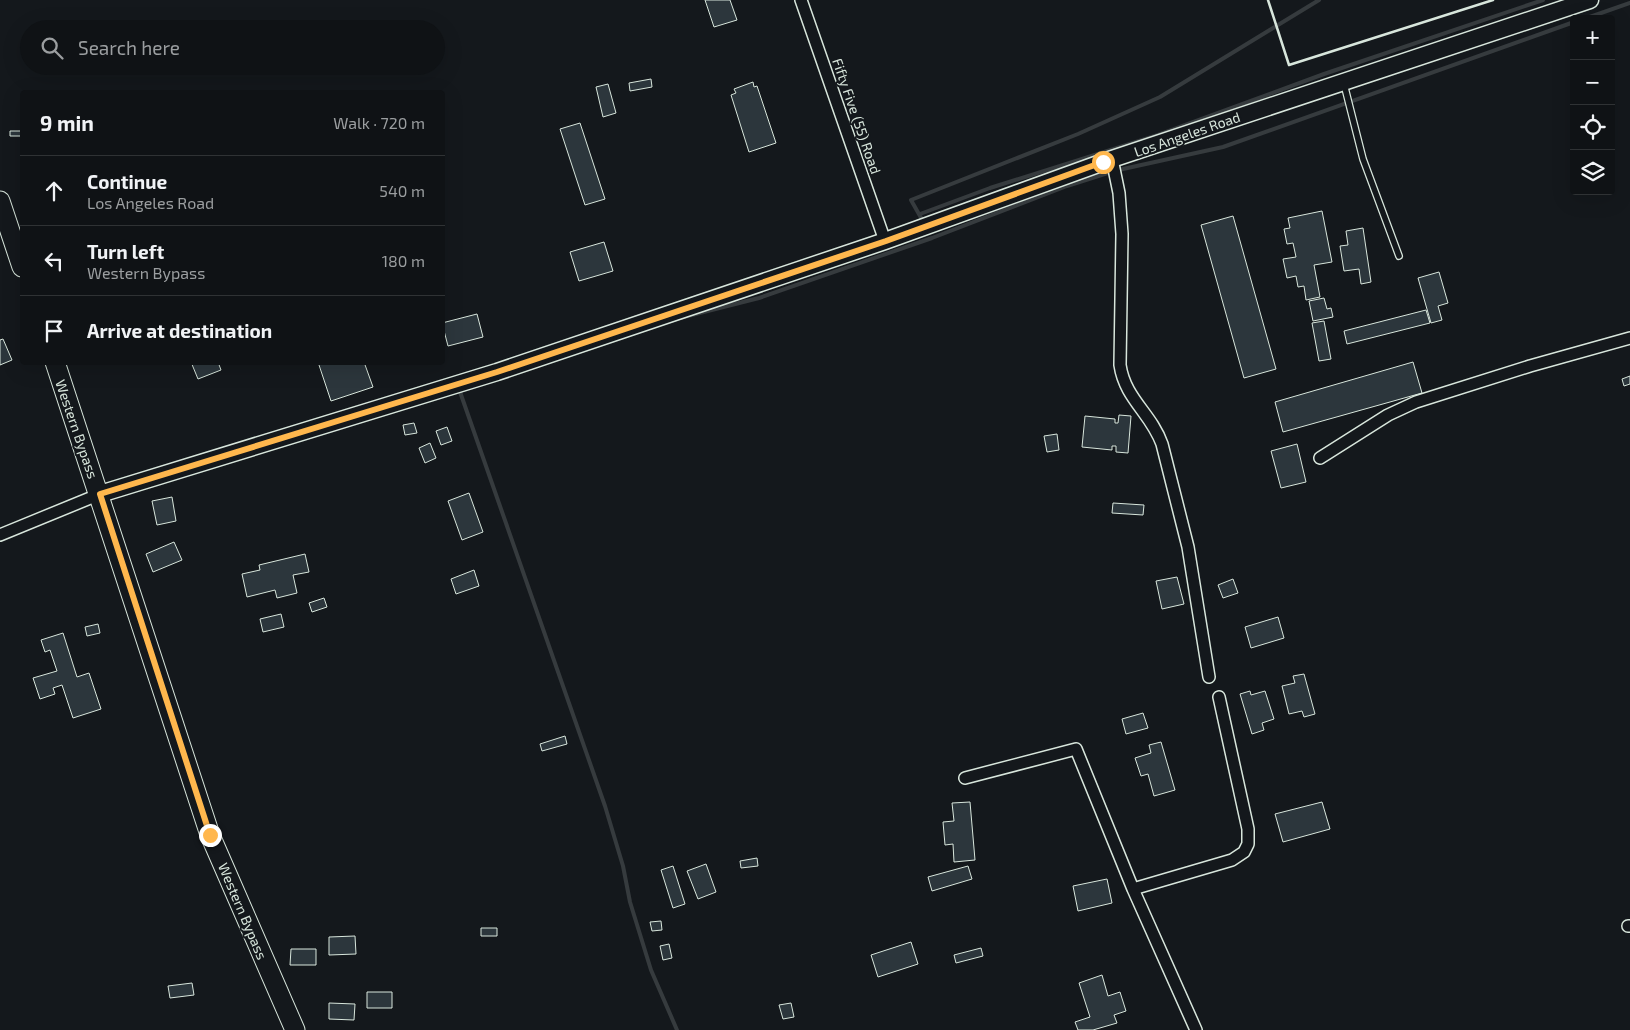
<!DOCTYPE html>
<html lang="en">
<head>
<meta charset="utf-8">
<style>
  :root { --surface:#0f1215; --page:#1d2022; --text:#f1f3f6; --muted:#9b9ea0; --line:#2f3234 }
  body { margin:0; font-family:"Exo 2",sans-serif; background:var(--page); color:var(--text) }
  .controls { position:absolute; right:15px; top:15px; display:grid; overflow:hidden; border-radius:5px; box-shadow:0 5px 20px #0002 }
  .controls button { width:45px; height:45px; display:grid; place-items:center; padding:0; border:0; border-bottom:1px solid var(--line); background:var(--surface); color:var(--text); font:25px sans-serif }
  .stop { position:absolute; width:15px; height:15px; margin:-11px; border:4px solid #ffb74d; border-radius:50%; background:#fff }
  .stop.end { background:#ffb74d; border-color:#fff; box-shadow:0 1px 5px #0008 }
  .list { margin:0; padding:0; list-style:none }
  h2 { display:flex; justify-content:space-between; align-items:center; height:65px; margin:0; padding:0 20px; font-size:21px }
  h2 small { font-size:16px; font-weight:400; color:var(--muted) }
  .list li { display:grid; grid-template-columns:32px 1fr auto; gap:15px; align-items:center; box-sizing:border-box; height:70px; padding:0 20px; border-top:1px solid var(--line) }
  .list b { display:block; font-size:19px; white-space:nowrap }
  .list p { margin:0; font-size:16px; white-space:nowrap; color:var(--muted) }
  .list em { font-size:16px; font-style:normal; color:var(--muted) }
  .icon { flex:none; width:28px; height:28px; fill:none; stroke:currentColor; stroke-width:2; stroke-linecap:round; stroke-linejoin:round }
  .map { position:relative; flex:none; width:1630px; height:1030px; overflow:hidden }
  .search { position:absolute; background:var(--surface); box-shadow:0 5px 20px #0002; left:20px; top:20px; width:425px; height:55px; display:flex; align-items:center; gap:12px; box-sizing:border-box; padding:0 18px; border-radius:28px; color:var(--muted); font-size:19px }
  .panel { position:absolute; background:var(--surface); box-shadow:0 5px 20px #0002; left:20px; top:90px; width:425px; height:275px; border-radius:5px }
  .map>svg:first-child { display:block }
</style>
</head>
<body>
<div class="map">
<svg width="1630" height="1030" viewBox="0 0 1630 1030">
  <rect width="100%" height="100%" fill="#14181c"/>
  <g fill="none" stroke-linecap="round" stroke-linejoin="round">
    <path stroke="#363b3e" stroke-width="4" d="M1584 19 1630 3
      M920 214 990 188 1158 135 1324 74 1543 0
      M924 223 911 200 1078 134 1160 97 1319 0
      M680 318 759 298 932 238 1067 186 1114 171 1223 147 1574 22
      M459 389 605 806 623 866 630 902 651 970 677 1030"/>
  </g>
  <path fill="#2c363c" stroke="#d8e6dc" d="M705 0H730L737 20 714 27Z
    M651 79 652 87 630 91 629 83Z
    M753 82 754 87 757 86 776 143 749 152 731 95 736 93 734 89Z
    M608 84 616 113 603 117 596 87Z
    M580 123 605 199 585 205 560 129Z
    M10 131H22V136H10Z
    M1322 211 1332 262 1314 265 1320 297 1306 300 1304 286 1298 287 1296 276 1287 278 1283 259 1296 257 1293 243 1287 244 1284 229 1290 228 1288 218Z
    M1233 216 1276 369 1244 378 1201 225Z
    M1363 228 1371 282 1361 284 1359 269 1344 271 1340 246 1348 245 1346 231Z
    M604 242 613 271 579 281 570 252Z
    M1439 272 1448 303 1438 306 1442 320 1431 323 1418 278Z
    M1324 298 1327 309 1331 308 1333 317 1313 321 1309 301Z
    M1426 310 1430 323 1347 344 1344 331Z
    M477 314 483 337 448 346 442 323Z
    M1324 321 1331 359 1319 361 1312 323Z
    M3 339 12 360 0 365V340Z
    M191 362H218L221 370 198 379Z
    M318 362H364L373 387 331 401Z
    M1413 362 1422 393 1283 432 1275 402Z
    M1630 376V384L1624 386 1622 379Z
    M1119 415 1131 416 1128 453 1116 452V446H1112V450L1082 447 1085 416 1115 419V423H1118Z
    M414 423 417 433 405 435 403 425Z
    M447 427 452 441 441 445 436 431Z
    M1057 434 1059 450 1047 452 1044 436Z
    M430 443 436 458 425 463 419 448Z
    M1297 444 1306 482 1281 488 1271 451Z
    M469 493 483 532 462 540 448 501Z
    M172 497 176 521 157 525 152 501Z
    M1113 503 1144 505 1143 515 1112 513Z
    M174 542 182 560 153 572 146 554Z
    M305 554 309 572 293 575 297 593 277 598 275 590 247 597 242 574 260 570 259 565Z
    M474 570 479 586 456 594 451 579Z
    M1177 577 1184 604 1162 609 1156 581Z
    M1233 579 1238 593 1223 598 1218 585Z
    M324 598 327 607 312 612 309 603Z
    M281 614 284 627 263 632 260 619Z
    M1278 617 1284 638 1251 648 1245 627Z
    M98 624 100 633 87 636 85 627Z
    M63 633 77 677 89 673 101 709 73 718 62 685 53 688 55 694 40 699 33 678 57 671 50 650 45 652 41 640Z
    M1304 674 1315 714 1304 717 1302 711 1289 714 1282 686 1295 683 1293 676Z
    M1250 691 1251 695 1265 691 1274 719 1262 723 1264 730 1252 734 1240 694Z
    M1143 713 1148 728 1126 734 1122 719Z
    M565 736 567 744 542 751 540 744Z
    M1161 742 1175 790 1154 796 1148 774 1141 776 1135 758 1151 753 1149 745Z
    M970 802 975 860 954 862 953 844 945 845 943 822 954 821 952 803Z
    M1322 802 1330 829 1283 842 1275 814Z
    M757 858 758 866 741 868 740 861Z
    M706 864 716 892 698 899 687 871Z
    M673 866 685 904 673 908 661 870Z
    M968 866 972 879 932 891 928 877Z
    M1107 879 1112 903 1078 911 1073 886Z
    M661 921 662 930 652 931 650 922Z
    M481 928H497V936H481Z
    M355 936 356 954 329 955V937Z
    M911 942 918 964 878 977 871 955Z
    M669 944 672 958 663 960 660 946Z
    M981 948 983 956 956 963 954 955Z
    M291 949H316V965H290Z
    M1102 975 1108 996 1120 992 1126 1011 1114 1015 1117 1023 1093 1030H1078L1075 1022 1090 1017 1079 983Z
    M192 983 194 995 170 998 168 986Z
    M367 992H392V1008H367Z
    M329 1003 355 1004 354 1020 329 1019Z
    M791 1003 794 1017 783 1019 779 1005Z"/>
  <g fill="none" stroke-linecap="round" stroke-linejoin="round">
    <defs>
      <path id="service" d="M1344 84 1363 159 1399 256"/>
      <path id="minor" d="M801 0 885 241
        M1112 159 1119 193 1122 234 1120 365C1125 399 1151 413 1162 444L1188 547 1209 677
        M1320 458 1388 415 1416 402 1530 366 1630 338
        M0 535 100 494
        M965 778 1076 749 1133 889 1196 1030
        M1133 889 1232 860 1244 852 1248 844V829L1219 697
        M1628 926H1630"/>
      <path id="secondary" d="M100 494 497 372 885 241 1112 159 1590 0"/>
      <path id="primary" d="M0 201 22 267
        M55 362 210 835 295 1030"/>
    </defs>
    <use href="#service" stroke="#d8e6dc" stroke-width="8"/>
    <use href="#minor" stroke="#d8e6dc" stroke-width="14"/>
    <use href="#secondary" stroke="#d8e6dc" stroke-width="19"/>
    <use href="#primary" stroke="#d8e6dc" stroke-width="21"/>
    <use href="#service" stroke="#14181c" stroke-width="5.5"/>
    <use href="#minor" stroke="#14181c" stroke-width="11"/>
    <use href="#secondary" stroke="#14181c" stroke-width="16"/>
    <use href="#primary" stroke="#14181c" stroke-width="19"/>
    <path stroke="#d8e6dc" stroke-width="2.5" d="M1268 0 1289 65 1493 0"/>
  </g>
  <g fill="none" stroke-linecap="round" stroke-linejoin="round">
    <path stroke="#ffb74d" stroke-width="6" d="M210 835 100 494 497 372 886 241 1103 162"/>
  </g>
  <g text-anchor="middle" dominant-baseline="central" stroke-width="4" stroke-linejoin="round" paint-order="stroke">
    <g font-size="14" fill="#d8e6dc" stroke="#14181c">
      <text transform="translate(857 116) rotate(71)">Fifty Five (55) Road</text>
      <text transform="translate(1187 134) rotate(-19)">Los Angeles Road</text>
      <text transform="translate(77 429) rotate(71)">Western Bypass</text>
      <text transform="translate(243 911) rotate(67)">Western Bypass</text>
    </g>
  </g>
</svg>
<div class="controls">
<button>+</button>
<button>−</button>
<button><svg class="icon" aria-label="locate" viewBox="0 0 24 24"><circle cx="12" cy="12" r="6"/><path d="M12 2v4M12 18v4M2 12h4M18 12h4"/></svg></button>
<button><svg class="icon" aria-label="layers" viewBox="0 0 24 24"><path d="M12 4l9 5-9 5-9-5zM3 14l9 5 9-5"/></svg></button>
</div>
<div class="stop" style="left:1103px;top:162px"></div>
<div class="stop end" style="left:210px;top:835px"></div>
<div class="search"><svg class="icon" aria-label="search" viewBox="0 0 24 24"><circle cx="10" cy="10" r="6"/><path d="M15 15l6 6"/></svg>Search here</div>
<section class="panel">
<h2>9 min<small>Walk · 720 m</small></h2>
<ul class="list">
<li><svg class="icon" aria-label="ahead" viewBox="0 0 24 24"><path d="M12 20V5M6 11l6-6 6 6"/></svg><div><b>Continue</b><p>Los Angeles Road</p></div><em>540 m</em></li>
<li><svg class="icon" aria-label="left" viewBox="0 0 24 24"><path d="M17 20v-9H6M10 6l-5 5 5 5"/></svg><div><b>Turn left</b><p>Western Bypass</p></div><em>180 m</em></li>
<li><svg class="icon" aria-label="arrive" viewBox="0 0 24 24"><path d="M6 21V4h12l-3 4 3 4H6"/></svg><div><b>Arrive at destination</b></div></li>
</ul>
</section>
</div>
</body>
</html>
